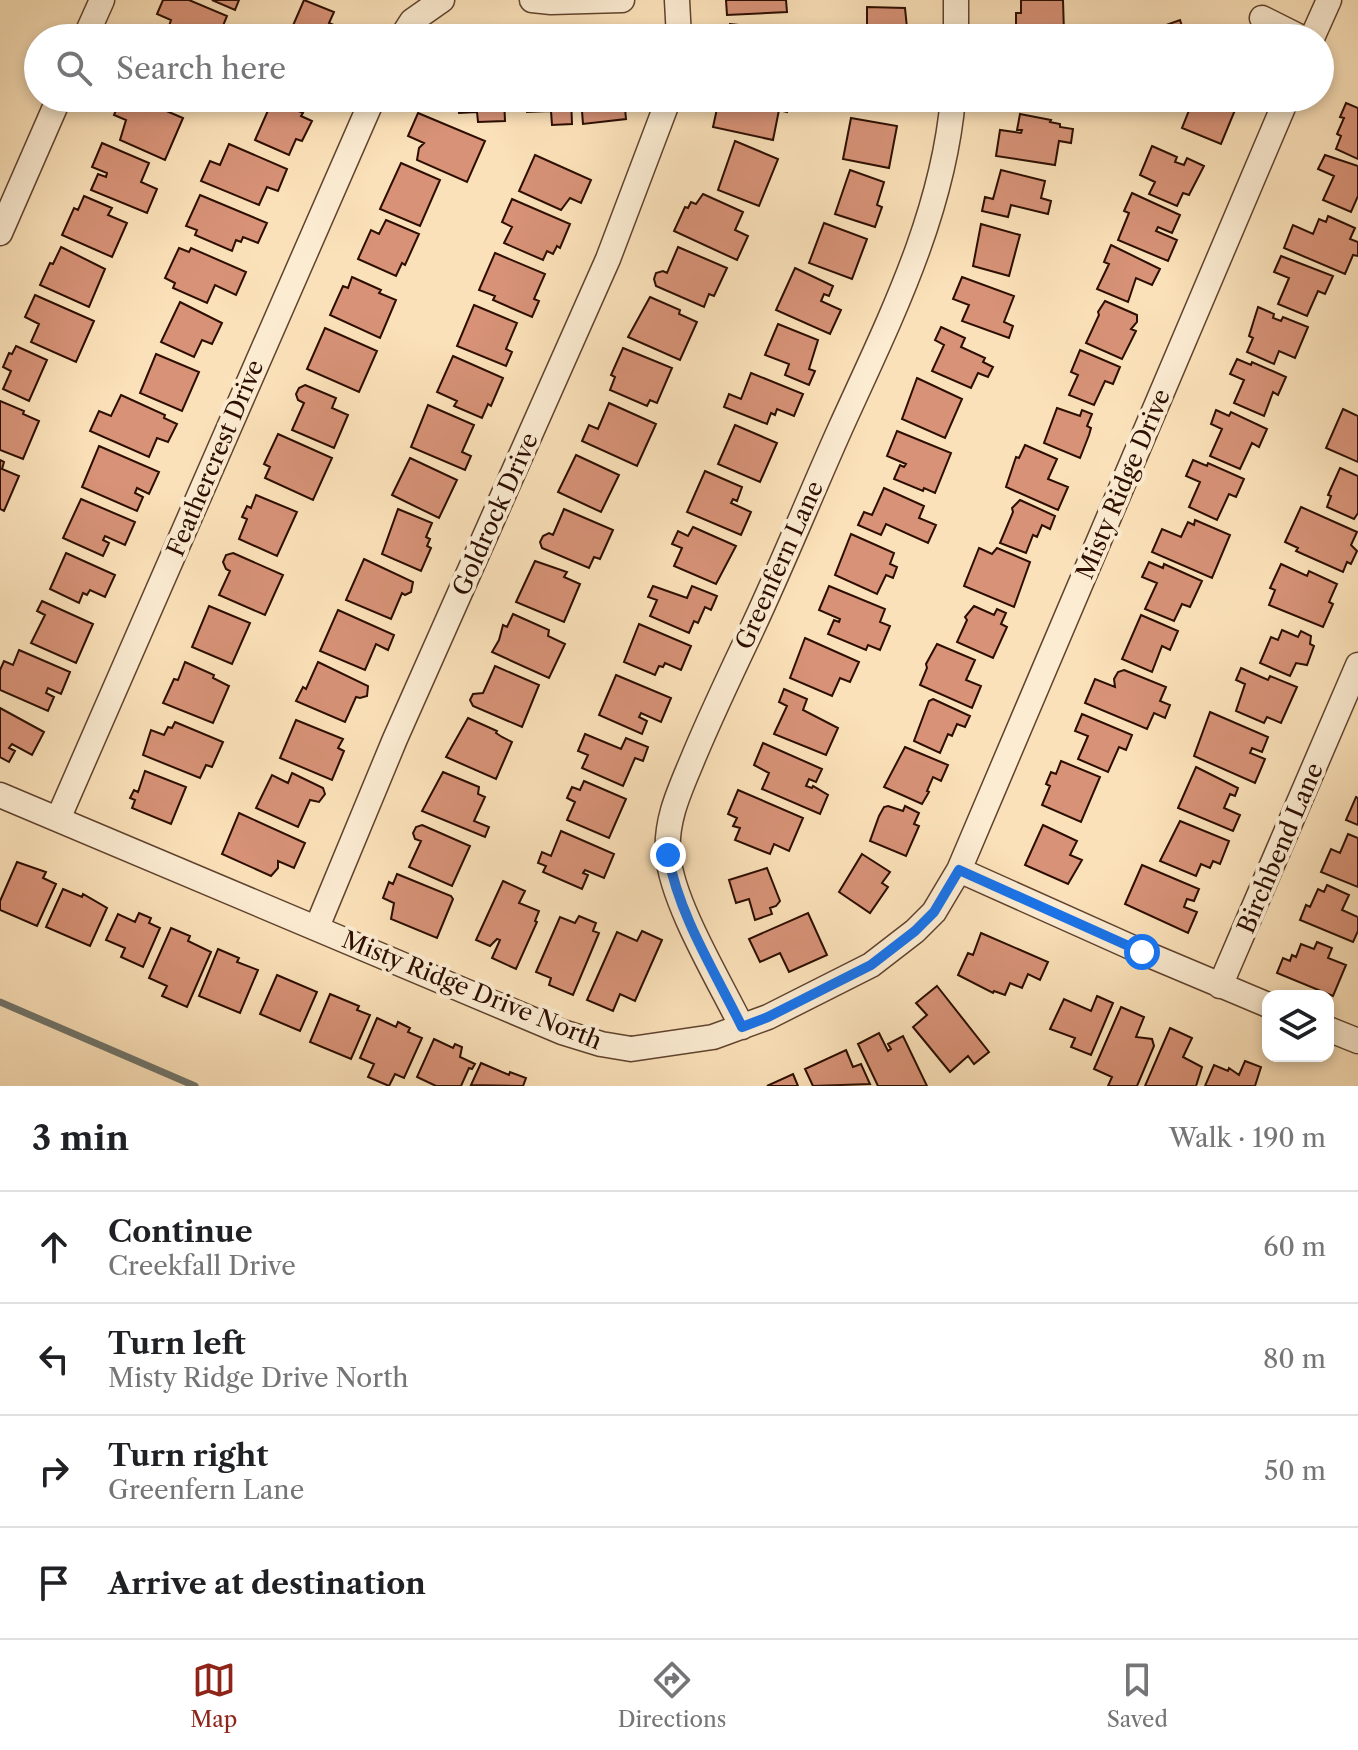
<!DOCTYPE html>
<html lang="en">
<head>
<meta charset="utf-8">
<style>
  :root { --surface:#fff; --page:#f6f6f6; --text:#202124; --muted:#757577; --line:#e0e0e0; --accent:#8f2418 }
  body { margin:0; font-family:"Libre Caslon Text",serif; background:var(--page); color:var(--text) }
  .controls { position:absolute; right:24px; bottom:24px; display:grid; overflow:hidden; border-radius:16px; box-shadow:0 4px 12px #0003 }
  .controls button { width:72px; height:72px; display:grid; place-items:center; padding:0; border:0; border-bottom:2px solid var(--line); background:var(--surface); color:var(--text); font:40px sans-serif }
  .stop { position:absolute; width:24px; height:24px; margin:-18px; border:6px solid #1a73e8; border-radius:50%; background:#fff }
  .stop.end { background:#1a73e8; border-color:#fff; box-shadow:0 2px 8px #0008 }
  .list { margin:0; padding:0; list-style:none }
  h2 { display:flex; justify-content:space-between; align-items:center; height:104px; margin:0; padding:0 32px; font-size:34px }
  h2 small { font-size:26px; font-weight:400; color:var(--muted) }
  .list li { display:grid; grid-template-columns:52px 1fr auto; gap:24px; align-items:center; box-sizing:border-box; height:112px; padding:0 32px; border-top:2px solid var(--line) }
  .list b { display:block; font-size:30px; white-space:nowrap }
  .list p { margin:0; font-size:26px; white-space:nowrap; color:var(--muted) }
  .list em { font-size:26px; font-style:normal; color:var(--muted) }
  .icon { flex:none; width:44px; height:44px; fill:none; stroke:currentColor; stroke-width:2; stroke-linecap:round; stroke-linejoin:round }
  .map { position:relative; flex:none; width:1358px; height:1086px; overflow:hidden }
  .search { position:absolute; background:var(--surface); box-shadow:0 4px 12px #0003; left:24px; right:24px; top:24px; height:88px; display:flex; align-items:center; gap:20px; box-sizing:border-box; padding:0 28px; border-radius:44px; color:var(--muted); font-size:30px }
  .sheet { height:552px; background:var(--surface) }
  nav { display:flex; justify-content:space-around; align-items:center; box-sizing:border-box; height:112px; border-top:2px solid var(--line); background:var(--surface); font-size:22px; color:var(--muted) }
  nav a { display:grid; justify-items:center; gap:4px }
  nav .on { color:var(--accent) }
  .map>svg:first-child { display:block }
</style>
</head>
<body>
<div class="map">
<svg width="1358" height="1086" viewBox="0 0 1358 1086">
  <rect width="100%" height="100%" fill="#fbe1b9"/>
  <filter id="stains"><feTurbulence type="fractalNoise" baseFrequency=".0025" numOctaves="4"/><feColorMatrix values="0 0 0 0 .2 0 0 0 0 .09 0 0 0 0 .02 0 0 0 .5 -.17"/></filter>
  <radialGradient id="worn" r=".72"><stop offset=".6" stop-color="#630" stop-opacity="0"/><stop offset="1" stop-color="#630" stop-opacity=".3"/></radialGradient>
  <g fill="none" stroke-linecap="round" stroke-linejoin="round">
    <path stroke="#71766c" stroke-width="7" d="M0 1002 195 1086"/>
  </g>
  <path fill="#d79277" stroke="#2c0e00" stroke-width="2" d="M163 0H189L227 16 218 38H165L171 20 157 14Z
    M212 0H239L235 10Z
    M304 0 334 12 329 23 334 25 332 31 345 38 288 37Z
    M726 0H786L787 12 727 15Z
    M1021 0H1063L1064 33H1044V30L1037 31V38H1011V29L1016 28V13H1021Z
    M867 7 905 8 908 38H867Z
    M1180 20 1186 38H1130Z
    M730 24 785 30V38H729Z
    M121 98H136L183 118 165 160 120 140 126 120 114 115Z
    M458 98H504L505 121 478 122 477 112 459 113Z
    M526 98H571L572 124 552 125 551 111 527 112Z
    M581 98H624L626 119 583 124Z
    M735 98H790L787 112 779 110 773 140 713 127 718 104 733 107Z
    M849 98H904L903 105 878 102V105L849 101Z
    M1006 98H1049L1048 103Z
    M1194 98H1240L1221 144 1182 128Z
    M273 99 303 113 301 116 312 121 302 141 296 139 289 155 255 140Z
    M1346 103 1358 108V159L1336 149 1341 136 1337 134 1344 118 1340 117Z
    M418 113 485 141 467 182 417 160 419 148 424 143 408 136Z
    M1020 114 1051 120 1050 122 1060 124V127L1073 129 1071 143 1059 141 1055 165 996 156 1000 130 1021 133 1022 130H1017Z
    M851 118 897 126 889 168 843 159Z
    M735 141 778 159 759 206 718 190Z
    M102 143 149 163 141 182 157 189 147 213 91 190 98 174 106 177 107 173 92 167Z
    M229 144 287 169 278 191 267 187 259 205 201 181 210 161 220 165Z
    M1152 146 1177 157 1175 162 1184 165 1187 158 1204 166 1189 195 1183 193 1177 206 1149 194 1155 182 1140 175Z
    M535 155 591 180 581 203 570 198 561 210 519 191Z
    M1325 155 1358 166V196L1351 212 1323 200 1334 176 1318 169Z
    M401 163 440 180 420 226 380 209Z
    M850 170 884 182 877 205 882 207 875 227 835 214Z
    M1001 170 1045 181 1041 198 1051 201 1048 214 1011 205 1008 217 982 211 985 197 993 199Z
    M1132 193 1180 215 1172 233 1158 227 1156 231 1177 240 1168 261 1118 240 1129 213 1124 211Z
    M703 194 743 212 735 230 748 236 737 260 674 231 685 207 688 208 691 202 696 204Z
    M200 195 267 223 258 243 243 237 241 242 236 240 232 251 195 235 197 230 186 226Z
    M84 196 112 208 108 215 127 223 112 257 62 235 74 208 78 210Z
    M512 199 570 224 560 248 557 246 553 254 547 251 543 260 504 243 512 227 502 222Z
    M1328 216 1355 228 1350 239 1358 242V256L1353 255 1345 274 1284 248 1293 225 1313 234 1319 219 1326 222Z
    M386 220 419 234 405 265 402 263 396 276 358 259 371 230 379 234Z
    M824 223 867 239 852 279 809 263Z
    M981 224 1020 235 1009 276 973 266Z
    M1111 245 1160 269 1152 285 1136 278 1128 302 1097 289 1109 264 1104 262Z
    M61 247 105 269 89 307 40 285 50 263 53 264Z
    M678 247 727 268 714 296 709 294 704 307 656 286 654 279 656 273 663 271 667 273Z
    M179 248 189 252 191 248 246 272 236 295 215 285 207 303 173 288 175 283 165 278Z
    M495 253 545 274 534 299 539 301 532 317 493 300 495 296 479 290Z
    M1281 256 1333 276 1325 294 1318 291 1307 316 1278 304 1289 278 1274 272Z
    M795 268 833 286 829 296 824 294 821 301 841 310 830 334 776 310Z
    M352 277 381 290 379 293 396 300 380 338 330 315 343 286 348 288Z
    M962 277 1014 296 1004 322 1013 326 1009 338 962 321 969 305 953 299Z
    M35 295 94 321 76 362 31 342 39 324 25 317Z
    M650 297 680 310 679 314 697 322 680 360 628 337Z
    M1105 301 1137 315V322L1131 329 1136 331 1122 359 1086 343 1099 315 1098 312Z
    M180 302 222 323 212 344 202 340 194 357 161 342Z
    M474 305 517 323 506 349 512 352 506 366 457 346Z
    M1258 307 1274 314 1273 318 1281 321 1283 317 1308 327 1295 358 1279 351 1274 364 1247 352 1253 338 1249 336Z
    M778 324 818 340 809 369 815 371 809 385 785 375 789 364 765 355Z
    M941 327 965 338 961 347 985 358 983 362 993 367 988 377 978 373 971 388 932 371 944 345 935 340Z
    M325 328 377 351 359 392 307 369Z
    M16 346 47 360 29 401 3 389 11 371 3 367 9 353 12 354Z
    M623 348 672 368 657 403 650 400 647 406 610 390 615 377 611 375Z
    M1080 350 1120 367 1113 384 1105 381 1094 405 1069 395 1078 375 1071 372Z
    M156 354 199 372 182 411 140 393Z
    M453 356 503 378 491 406 488 404 482 418 454 406 457 401 437 392Z
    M1237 359 1251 365 1252 362 1286 377 1278 395 1273 392 1264 416 1234 403 1244 380 1230 374Z
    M751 373 803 394 794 416 777 409 775 415 771 413 767 424 724 407 729 394 741 399Z
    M917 378 962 399 945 438 902 419Z
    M305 385 336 398 332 408 348 415 334 448 292 430 304 403 298 400 296 394 299 388Z
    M121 395 165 415 164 418 177 424 168 442 157 438 149 457 90 431 99 411 111 416Z
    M0 401 24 411 23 414 39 421 23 459 0 450Z
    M609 403 656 424 637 466 582 441 589 425 598 429Z
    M428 405 474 425 462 452 471 456 465 470 411 447Z
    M1057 408 1080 416 1082 410 1092 414 1087 426 1091 428 1089 435 1080 458 1044 443Z
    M1343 409 1358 416V462L1326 448Z
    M1216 410 1229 416 1231 412 1267 429 1259 447 1252 443 1240 469 1210 456 1222 429 1211 424Z
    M735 425 777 443 760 482 718 464Z
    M897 431 951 453 935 493 924 488 923 491 894 479 900 465 904 467 906 464 887 456Z
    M278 434 332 458 313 500 265 478 270 467 264 464Z
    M1025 445 1057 459 1048 479 1068 487 1058 510 1006 487 1016 457 1019 458Z
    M99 446 159 472 149 494 137 488 135 493 143 497 137 511 82 487Z
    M576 455 619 475 601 512 558 492Z
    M410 458 457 480 439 518 392 495Z
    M0 460 4 462 2 469 19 476 4 511 0 509Z
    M1193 460 1207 466 1208 463 1244 479 1236 497 1229 494 1217 520 1189 507 1200 482 1186 476Z
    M1340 468 1358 476V513L1354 519 1327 507 1331 496 1328 495Z
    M705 471 742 487 737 501 733 499 731 503 751 512 741 535 687 512Z
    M884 488 924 506 919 518 936 525 928 543 886 524 881 535 858 525 864 512 872 515Z
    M256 495 297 512 277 556 239 539 247 519 242 517 247 506 251 508Z
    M81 499 135 522 125 545 105 536 103 540 109 543 103 556 63 538Z
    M1020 500 1055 516 1050 529 1042 525 1037 537 1033 535 1026 553 1000 543 1013 512 1012 508Z
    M1301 507 1357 532 1351 545 1357 551 1351 564 1347 562 1343 572 1296 551 1298 548 1285 542Z
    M398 509 432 523 426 537 430 539 427 546 431 548 421 571 382 554Z
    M564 509 613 530 600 559 594 557 589 568 542 548 540 542 543 536 549 533 553 535Z
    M1195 520 1230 535 1212 578 1152 552 1162 529 1181 537 1188 522 1194 525Z
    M693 527 736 546 716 584 674 566 682 548 672 544 678 531 688 536Z
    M851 534 894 553 890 564 897 567 893 578 886 575 877 594 835 575Z
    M979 548 992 554 997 548 1030 562 1014 607 964 586Z
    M66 553 115 575 105 597 90 590 87 595 83 593 79 603 50 589Z
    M233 553 283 575 265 615 219 595 230 571 226 569 223 562 226 555Z
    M364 559 413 582 411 592 405 595 402 593 391 619 346 600Z
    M535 561 567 572 564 577 580 584 564 622 516 602Z
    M1149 562 1163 568 1164 564 1202 581 1190 607 1182 604 1174 621 1145 609 1157 583 1142 577Z
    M1281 564 1307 576 1309 571 1337 584 1329 602 1333 604 1323 627 1269 605 1275 590 1270 588Z
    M653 586 687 598 692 586 717 596 711 610 705 607 698 623 694 621 689 633 650 616 657 600 648 597Z
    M829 586 885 609 880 622 890 626 880 650 868 645 866 650 828 634 834 620 839 622 840 619 819 610Z
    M42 601 93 624 76 663 31 643 45 615 37 611Z
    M209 606 250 623 232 664 192 647Z
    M974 606 994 615 997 609 1006 613 1001 624 1007 627 993 658 957 642 967 620 965 617Z
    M338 610 394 635 388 650 376 644 365 670 320 651Z
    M513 614 549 630 548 636 565 644 549 678 492 652 499 640 503 625 507 627Z
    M1141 615 1178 631 1170 650 1162 646 1152 672 1122 659Z
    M639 624 691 646 681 670 665 663 663 667 659 666 655 675 624 662Z
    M1282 630 1298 637 1301 631 1311 636 1310 644 1314 646 1307 665 1296 663 1290 676 1260 663 1271 637 1278 640Z
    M805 638 859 662 850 682 840 678 832 696 790 678Z
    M937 644 975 660 966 680 981 686 972 708 920 685 927 668 926 664Z
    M19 650 70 672 61 694 48 688 46 693 54 697 48 711 0 690V670L4 661 13 665Z
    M185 662 214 675 213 678 229 686 213 723 163 703 174 679 178 680Z
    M318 662 368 686 367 696 360 698 356 697 345 722 296 701 303 687 306 689Z
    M495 666 539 685 522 727 473 706 470 700 473 694 483 693Z
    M1241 668 1268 680 1270 676 1297 687 1281 723 1267 717 1264 723 1236 711 1245 684 1236 680Z
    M1124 670 1166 687 1160 701 1170 705 1165 718 1154 713 1147 729 1085 703 1095 679 1115 687 1114 679 1118 672Z
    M616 675 671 698 661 722 641 713 639 717 647 721 642 734 599 715Z
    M784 689 807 699 803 710 838 728 826 755 774 734 787 706 779 702Z
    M933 699 970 716 965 727 957 724 952 736 948 734 940 753 914 741 929 701Z
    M0 708 44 732 32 755 12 744 9 748 15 751 9 762 0 757Z
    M1210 712 1268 737 1262 752 1252 748 1250 753 1265 759 1255 783 1194 756Z
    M1082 714 1132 735 1126 750 1119 747 1108 772 1078 759 1088 736 1075 731Z
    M468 718 497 731 496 733 502 737 512 742 496 779 446 757Z
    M296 720 343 739 338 748 344 751 332 780 280 758Z
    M175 722 223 742 212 767 206 765 200 778 143 755 151 730 164 735 168 727 172 728Z
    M585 734 621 749 626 738 648 747 643 761 635 758 623 786 582 768 588 755 578 751Z
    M763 743 822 769 816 782 809 779 806 786 812 788 813 786 828 795 820 814 762 789 769 773 754 765Z
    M905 747 948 765 941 781 933 777 927 791 929 792 922 804 884 787Z
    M1061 761 1100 777 1081 822 1042 805 1050 786 1046 784 1051 772 1056 774Z
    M1196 767 1238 788 1235 796 1230 794 1224 808 1240 815 1233 831 1178 808Z
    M145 771 186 787 171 824 132 808 135 800 130 798 134 790 138 792Z
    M443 772 479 787 478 794 485 797 474 821 489 827 485 837 422 811Z
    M292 773 323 788 325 794 319 802 310 800 298 827 256 808 272 775 288 783Z
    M584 781 626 799 609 838 567 820 575 802 567 798 572 787 580 790Z
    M738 790 803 818 789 851 774 844 770 854 735 840 740 828 733 826 737 818 728 814Z
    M1356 797 1358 798V825L1346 820Z
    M888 806 903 811 905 806 919 813 914 824 919 826 906 856 870 841 879 816 884 807Z
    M239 813 305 843 294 868 278 861V868L271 876 222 854Z
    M1180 821 1229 841 1220 864 1213 861 1210 868 1201 864 1196 876 1160 861Z
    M422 825 470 846 452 886 409 867 421 841 415 839 413 833 416 827Z
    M1043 825 1077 841 1070 855 1082 860 1068 884 1025 865Z
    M561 831 614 854 604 878 585 870 583 873 588 875 582 889 543 872 546 866 538 863 542 852 551 856Z
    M1348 834 1358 838V887L1321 872 1331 849 1340 853Z
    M862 854 890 872 882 883 888 887 870 913 839 892Z
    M17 862 46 872 43 878 56 884 37 926 0 910V901Z
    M1142 865 1199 889 1194 901 1187 899 1184 907 1197 912 1188 933 1125 904Z
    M767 868 780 901 776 906 770 908 772 914 755 920 749 899 736 903 729 880Z
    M397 874 451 896 453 899 437 938 391 919 394 903 383 898 389 882 393 884Z
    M503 881 525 891 519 903 539 911 535 921 537 922 516 969 492 958 500 940 497 939 490 946 476 940Z
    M1327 885 1349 895 1342 910 1358 917V931L1353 942 1300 920 1306 905 1310 907 1318 889 1324 892Z
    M63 889 82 897 83 894 107 908 90 946 46 927Z
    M139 913 151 918 149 923 160 928 143 967 121 957 125 948 106 940 118 914 135 922Z
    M808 913 827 955 789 972 780 953 760 962 749 939Z
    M579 916 596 923 593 931 599 933 573 995 549 985 551 978 536 972 560 917 575 923Z
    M171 928 190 936 188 941 211 952 187 1007 162 996 167 986 149 978Z
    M642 931 662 940 635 1001 620 994 613 1011 587 1000 617 932 637 941Z
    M981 933 1048 962 1040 980 1028 974 1022 988 1010 983 1005 995 994 991 993 993 958 975 968 953 973 955Z
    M1317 942 1332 948 1328 958 1346 965 1333 996 1277 973 1283 958 1290 961 1292 955 1296 957 1301 944 1314 949Z
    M218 949 239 958 237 962 258 970 240 1013 199 996Z
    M277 975 317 992 300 1031 260 1014Z
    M937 986 989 1052 974 1064 968 1056 950 1072 913 1027 927 1015 916 1003Z
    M330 994 359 1006 357 1010 370 1015 351 1059 310 1042Z
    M1097 996 1113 1003 1091 1055 1071 1047 1075 1038 1050 1029 1064 999 1091 1011Z
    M1121 1007 1144 1017 1136 1037 1152 1039 1154 1046 1137 1086H1108L1112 1077 1094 1069Z
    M377 1018 396 1027 398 1022 410 1028 408 1032 422 1038 404 1078 395 1074 389 1086 368 1077 374 1064 360 1058Z
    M1170 1028 1192 1038 1183 1057 1202 1067 1196 1086H1145Z
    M879 1033 888 1051 891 1049 888 1044 903 1036 927 1086H878L858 1044Z
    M434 1039 453 1048 455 1044 462 1047 460 1057 475 1064 472 1069 469 1068 461 1086H436L417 1077Z
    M846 1050 853 1067 861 1064 870 1084 813 1086 805 1069Z
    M1245 1061 1261 1067 1255 1086H1205L1214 1065 1228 1071 1229 1068 1239 1075Z
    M481 1063 509 1075 510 1072 526 1078 523 1086 471 1085Z
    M793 1074 798 1086H767Z"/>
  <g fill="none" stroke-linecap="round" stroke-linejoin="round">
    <defs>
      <path id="minor" d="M532 0 551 2 622 0
        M677 0 679 38
        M1262 18 1302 38
        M85 38 102 0
        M401 38 412 21 442 0
        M956 38V0
        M1312 38 1329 0
        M0 233 59 98
        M0 795 562 1032 601 1044 631 1049 713 1037 768 1017 871 965 915 931 934 912 959 870 1287 98
        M58 819 373 98
        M959 870 1142 952 1268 1005
        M317 927 395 739 608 259 669 98
        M1220 986 1358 665
        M742 1027C720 982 672 903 668 855 665 819 681 788 694 756 712 713 732 671 752 629 783 563 810 496 840 429 888 323 943 216 953 98
        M1328 1029 1358 1041"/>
    </defs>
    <use href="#minor" stroke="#60432e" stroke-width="27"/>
    <use href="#minor" stroke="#fcecd2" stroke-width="24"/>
  </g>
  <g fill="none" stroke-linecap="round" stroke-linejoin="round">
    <path stroke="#1a73e8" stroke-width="10" d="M668 855C679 916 715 972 742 1027L768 1017 871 965 915 931 934 912 959 870 1142 952"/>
  </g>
  <g text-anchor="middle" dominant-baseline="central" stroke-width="8" stroke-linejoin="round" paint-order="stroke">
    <g font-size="24" fill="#2c0e00" stroke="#fcecd2">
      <text transform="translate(215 458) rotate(-67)">Feathercrest Drive</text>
      <text transform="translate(1123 484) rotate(-67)">Misty Ridge Drive</text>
      <text transform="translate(495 514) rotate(-66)">Goldrock Drive</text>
      <text transform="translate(779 565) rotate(-66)">Greenfern Lane</text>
      <text transform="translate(1280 848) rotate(-67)">Birchbend Lane</text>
      <text transform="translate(472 990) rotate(22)">Misty Ridge Drive North</text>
    </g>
  </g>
  <rect width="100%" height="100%" filter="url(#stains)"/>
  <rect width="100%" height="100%" fill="url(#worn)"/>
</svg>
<div class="controls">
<button><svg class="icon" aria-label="layers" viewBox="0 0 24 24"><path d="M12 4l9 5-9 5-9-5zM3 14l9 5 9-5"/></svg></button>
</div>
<div class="stop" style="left:1142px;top:952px"></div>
<div class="stop end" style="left:668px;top:855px"></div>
<div class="search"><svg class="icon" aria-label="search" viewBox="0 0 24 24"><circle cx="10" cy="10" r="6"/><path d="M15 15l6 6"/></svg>Search here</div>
</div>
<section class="sheet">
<h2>3 min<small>Walk · 190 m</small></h2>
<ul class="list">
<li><svg class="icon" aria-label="ahead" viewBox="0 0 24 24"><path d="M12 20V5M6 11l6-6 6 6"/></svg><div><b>Continue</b><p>Creekfall Drive</p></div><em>60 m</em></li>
<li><svg class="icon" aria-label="left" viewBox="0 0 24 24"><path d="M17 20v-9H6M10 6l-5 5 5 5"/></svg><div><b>Turn left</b><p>Misty Ridge Drive North</p></div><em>80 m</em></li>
<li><svg class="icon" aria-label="right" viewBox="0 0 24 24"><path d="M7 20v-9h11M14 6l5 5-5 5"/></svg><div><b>Turn right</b><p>Greenfern Lane</p></div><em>50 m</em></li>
<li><svg class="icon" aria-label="arrive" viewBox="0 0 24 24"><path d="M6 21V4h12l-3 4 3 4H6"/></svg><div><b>Arrive at destination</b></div></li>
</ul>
</section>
<nav>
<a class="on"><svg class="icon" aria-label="map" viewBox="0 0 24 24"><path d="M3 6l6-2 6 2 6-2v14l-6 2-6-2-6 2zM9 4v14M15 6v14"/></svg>Map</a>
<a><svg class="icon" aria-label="directions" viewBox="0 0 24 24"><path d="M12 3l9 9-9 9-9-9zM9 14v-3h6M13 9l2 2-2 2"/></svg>Directions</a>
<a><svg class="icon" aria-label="saved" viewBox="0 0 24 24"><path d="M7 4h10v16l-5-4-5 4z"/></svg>Saved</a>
</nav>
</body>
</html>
